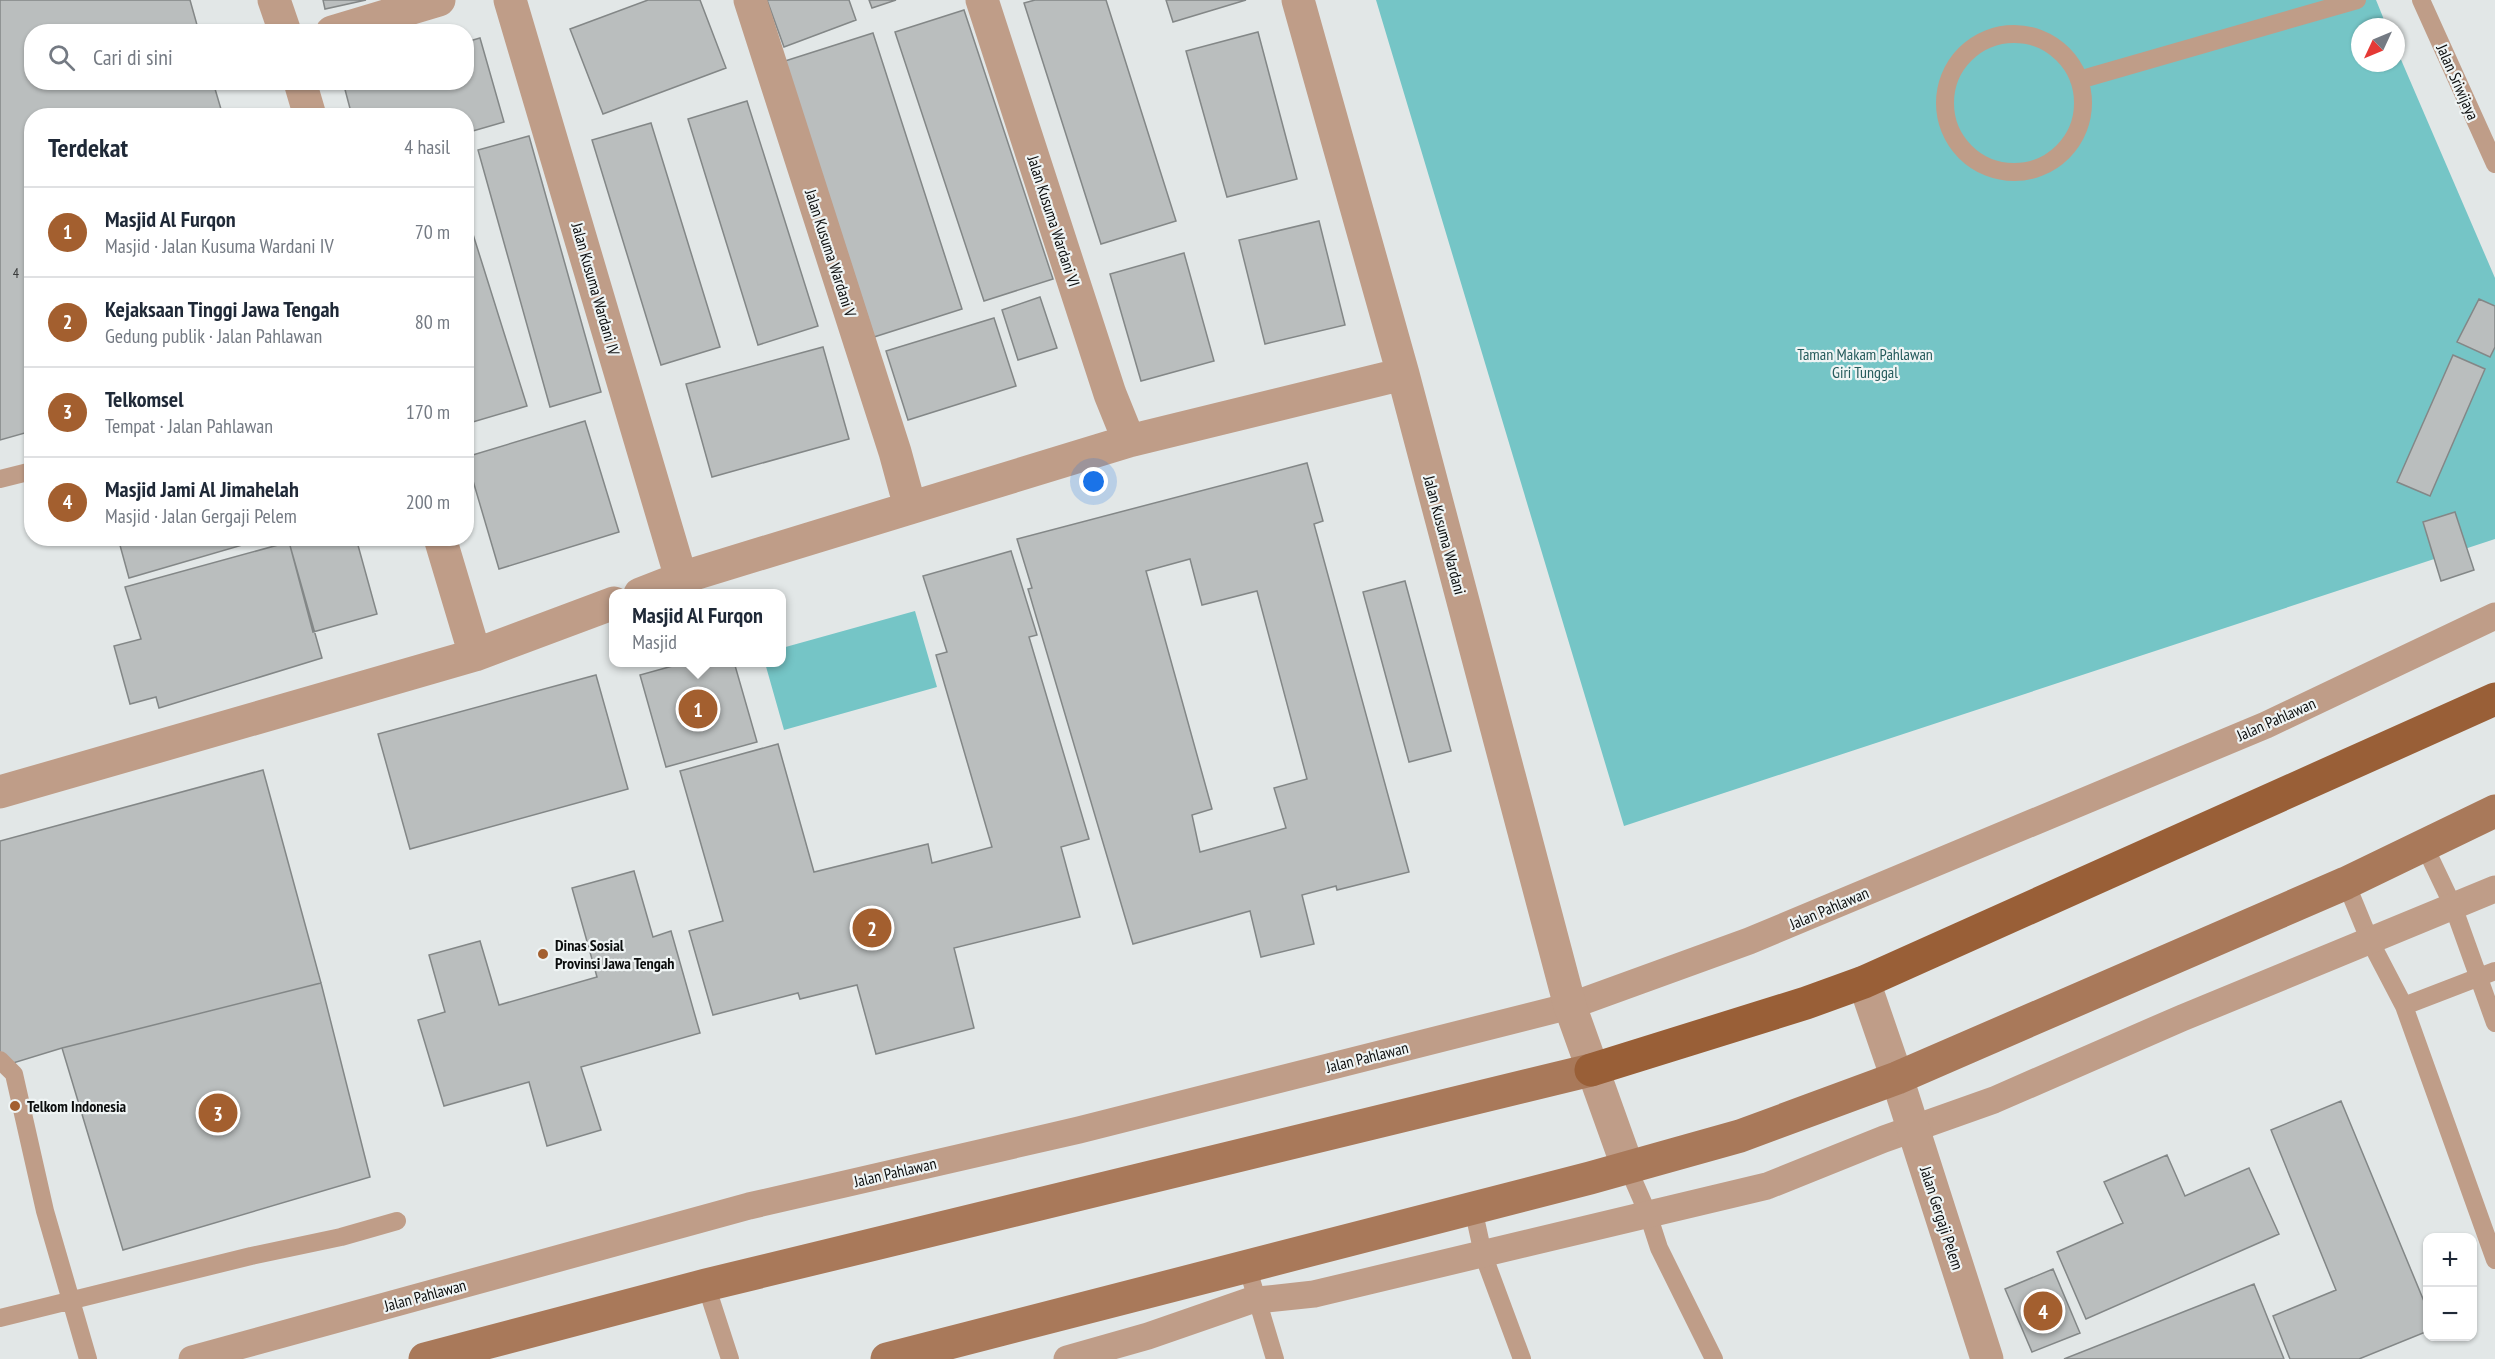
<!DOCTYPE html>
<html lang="id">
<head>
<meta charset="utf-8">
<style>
  :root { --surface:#fff; --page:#f6f6f7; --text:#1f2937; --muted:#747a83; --line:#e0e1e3; --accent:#a35f2f }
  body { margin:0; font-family:"PT Sans Narrow",sans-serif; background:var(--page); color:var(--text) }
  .controls { position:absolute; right:18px; bottom:18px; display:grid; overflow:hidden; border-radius:12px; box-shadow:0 2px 4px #0004 }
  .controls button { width:54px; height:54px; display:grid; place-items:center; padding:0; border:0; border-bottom:2px solid var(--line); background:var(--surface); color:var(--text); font:30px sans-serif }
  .compass { position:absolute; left:2351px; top:18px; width:54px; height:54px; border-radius:50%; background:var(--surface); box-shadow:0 2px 4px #0004; rotate:226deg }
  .you { position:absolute; left:1094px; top:482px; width:21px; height:21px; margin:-15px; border:4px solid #fff; border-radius:50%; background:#1a73e8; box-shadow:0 0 0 9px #1a73e833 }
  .badge { display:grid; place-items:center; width:39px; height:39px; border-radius:50%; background:var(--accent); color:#fff; font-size:20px; font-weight:700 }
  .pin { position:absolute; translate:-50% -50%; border:3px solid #fff; box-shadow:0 2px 6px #0006 }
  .popup { position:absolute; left:609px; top:589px; width:177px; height:78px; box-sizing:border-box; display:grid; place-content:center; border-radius:12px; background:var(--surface); filter:drop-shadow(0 2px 4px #0005); font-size:20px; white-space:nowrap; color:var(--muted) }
  .popup b { font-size:22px; color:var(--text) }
  .popup::after { content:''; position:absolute; left:50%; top:100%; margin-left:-12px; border:12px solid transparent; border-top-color:var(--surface) }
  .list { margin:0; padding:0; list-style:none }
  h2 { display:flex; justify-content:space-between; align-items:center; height:78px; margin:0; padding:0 24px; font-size:26px }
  h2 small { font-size:20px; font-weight:400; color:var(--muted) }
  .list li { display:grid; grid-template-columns:39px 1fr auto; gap:18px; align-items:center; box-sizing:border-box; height:90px; padding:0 24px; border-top:2px solid var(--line) }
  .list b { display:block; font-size:22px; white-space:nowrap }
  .list p { margin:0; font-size:20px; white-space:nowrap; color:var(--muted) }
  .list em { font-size:20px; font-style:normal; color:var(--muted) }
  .icon { flex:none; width:33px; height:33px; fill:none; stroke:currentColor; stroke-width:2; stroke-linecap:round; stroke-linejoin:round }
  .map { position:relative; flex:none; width:2495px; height:1359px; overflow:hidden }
  .search { position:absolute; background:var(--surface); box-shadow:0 2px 4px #0004; left:24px; top:24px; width:450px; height:66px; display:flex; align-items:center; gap:15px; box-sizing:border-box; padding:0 21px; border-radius:24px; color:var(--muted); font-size:22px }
  .panel { position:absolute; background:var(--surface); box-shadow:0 2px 4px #0004; left:24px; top:108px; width:450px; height:438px; border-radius:24px }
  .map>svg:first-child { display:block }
</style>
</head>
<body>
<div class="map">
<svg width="2495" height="1359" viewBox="0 0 2495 1359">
  <rect width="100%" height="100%" fill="#e2e7e7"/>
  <path fill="#75c5c6" d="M1376 0H2376L2387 27H2360V63H2396V48L2495 278V539L1624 826Z
    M915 611 937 687 784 730 765 663 782 662V648Z"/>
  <path fill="#babebe" stroke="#838787" stroke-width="1.5" fill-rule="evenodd" d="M0 0H190L199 32H32V82H213L223 116H32V431L0 440Z
    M323 0H366L325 9Z
    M648 0H700L726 68 603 114 570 29Z
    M767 0H849L856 20 784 47Z
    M869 0H896L872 8Z
    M1035 0H1106L1176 221 1101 244 1024 3Z
    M1166 0H1246L1173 22Z
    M964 10 1053 279 984 301 895 32Z
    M1258 32 1297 179 1227 197 1186 51Z
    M873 33 962 309 874 337 785 61Z
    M480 38 504 122 466 133V116H352L343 82H466V42Z
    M747 101 818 326 758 345 688 119Z
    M651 123 720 347 661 365 592 140Z
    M529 136 601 392 550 407 478 150Z
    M466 212 527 406 466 424Z
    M1319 221 1345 325 1265 344 1239 240Z
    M1184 253 1214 361 1141 381 1110 274Z
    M1040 297 1057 348 1018 360 1002 310Z
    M2479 299 2495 306V347L2490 357 2457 342Z
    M994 318 1016 386 908 420 886 351Z
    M823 347 849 439 712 477 686 384Z
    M2453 355 2485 369 2430 496 2397 482Z
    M585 421 619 532 499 569 466 457Z
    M1307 463 1323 521 1314 524 1409 872 1337 890 1336 886 1302 895 1314 944 1261 957 1250 911 1133 944 1028 589 1032 588 1017 539ZM1190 559 1202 605 1257 591 1307 779 1274 788 1286 828 1200 852 1192 815 1212 809 1146 571Z
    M2455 512 2474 570 2441 581 2423 522Z
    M118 538H266L129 578Z
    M288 538H356L377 614 313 632Z
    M289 542 322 658 159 708 156 697 130 704 114 646 141 639 125 587Z
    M1011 551 1037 635 1029 637 1089 839 1061 847 1080 917 954 948 974 1028 876 1054 857 985 800 999 798 993 713 1015 689 931 723 921 680 771 778 744 814 872 928 844 932 863 992 847 936 655 947 652 923 576Z
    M1405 581 1451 751 1409 762 1363 592Z
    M687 662H734L757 742 666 767 640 675Z
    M596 675 628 789 410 849 378 734Z
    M263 770 321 983 62 1048 0 1067V841Z
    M634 871 653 937 671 931 700 1033 581 1067 601 1130 547 1146 529 1082 444 1106 418 1020 445 1012 429 955 480 941 499 1005 597 977 572 888Z
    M321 983 370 1177 123 1250 62 1048Z
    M2341 1101 2428 1311V1331L2359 1359H2290L2273 1316 2336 1290 2271 1130Z
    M2167 1155 2185 1196 2249 1168 2279 1234 2086 1319 2057 1252 2123 1223 2104 1182Z
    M2053 1269 2080 1333 2032 1352 2005 1289Z
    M2254 1284 2284 1359H2064Z"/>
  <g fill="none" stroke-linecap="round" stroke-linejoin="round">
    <path stroke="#bf9d88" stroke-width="18" d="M2421 0 2495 164
      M1945 103a69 69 0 1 1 138 0a69 69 0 1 1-138 0Z
      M2079 80 2357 0
      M0 479 32 471
      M2424 845 2453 906 2495 1023
      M2346 883 2369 939 2404 1006 2495 1260
      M2404 1006 2495 971
      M0 1060 14 1074 45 1211 88 1359
      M1628 1168 1648 1214 1659 1248 1714 1359
      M1473 1208 1483 1254 1522 1359
      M1247 1266 1275 1359
      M706 1285 730 1359
      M0 1318 251 1256 341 1237 397 1221"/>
    <path stroke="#bf9d88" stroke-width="27" d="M192 1359 749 1206 1079 1130 1570 1006 1749 941 2266 725 2495 616
      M1067 1359 1148 1336 1249 1301 1314 1294 1767 1186 1884 1139 1994 1100 2182 1018 2495 889"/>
    <path stroke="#bf9d88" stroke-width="33" d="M274 0 285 32
      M510 0 681 578
      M750 0 895 452 910 507
      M982 0 1110 394 1129 441
      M1298 0 1403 374 1570 1006 1628 1168
      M332 32 439 0
      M300 82 310 116
      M440 538 475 655
      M640 594 681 578 1129 441 1403 374
      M0 792 475 655 614 603
      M1864 982 1897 1078 1987 1359"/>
    <path stroke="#a9795a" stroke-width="33" d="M425 1359 706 1285 1591 1070
      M887 1359 1590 1178 1740 1136 1897 1078 2346 883 2495 811"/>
    <path stroke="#995f37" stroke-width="33" d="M1591 1070 1806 1003 1864 982 2495 699"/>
  </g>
  <g fill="#a35f2f" stroke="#eff4f4" stroke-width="2">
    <circle cx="543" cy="954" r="6"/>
    <circle cx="15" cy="1106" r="6"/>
  </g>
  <g text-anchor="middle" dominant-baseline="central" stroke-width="4.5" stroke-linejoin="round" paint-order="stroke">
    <g font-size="14" fill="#373939">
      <text x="16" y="273">4</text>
    </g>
    <g font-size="16" fill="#0b0d0d" stroke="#eff4f4">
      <text transform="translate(2458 82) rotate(66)">Jalan Sriwijaya</text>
      <text transform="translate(1054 221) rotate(72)">Jalan Kusuma Wardani VI</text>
      <text transform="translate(831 253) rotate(72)">Jalan Kusuma Wardani V</text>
      <text transform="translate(596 289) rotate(74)">Jalan Kusuma Wardani IV</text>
      <text transform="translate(1445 535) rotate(75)">Jalan Kusuma Wardani</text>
      <text transform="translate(2276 719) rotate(-24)">Jalan Pahlawan</text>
      <text transform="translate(1829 908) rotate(-23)">Jalan Pahlawan</text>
      <text transform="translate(1367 1057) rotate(-14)">Jalan Pahlawan</text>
      <text transform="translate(895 1172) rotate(-13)">Jalan Pahlawan</text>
      <text transform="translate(1942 1218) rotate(72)">Jalan Gergaji Pelem</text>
      <text transform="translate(425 1295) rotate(-15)">Jalan Pahlawan</text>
    </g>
    <g font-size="16" fill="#255b5c" stroke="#eff4f4">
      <text x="1865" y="354">Taman Makam Pahlawan<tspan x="1865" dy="18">Giri Tunggal</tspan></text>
    </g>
    <g font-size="16" font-weight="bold" fill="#0b0d0d" stroke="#eff4f4" text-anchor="start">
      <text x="555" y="945">Dinas Sosial<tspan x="555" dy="18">Provinsi Jawa Tengah</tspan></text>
      <text x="27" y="1106">Telkom Indonesia</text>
    </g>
  </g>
</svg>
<div class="controls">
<button>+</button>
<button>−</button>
</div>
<svg class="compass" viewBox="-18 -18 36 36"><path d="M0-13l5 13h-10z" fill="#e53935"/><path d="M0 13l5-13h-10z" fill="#747a83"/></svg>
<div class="you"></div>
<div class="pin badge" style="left:698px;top:709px">1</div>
<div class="popup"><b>Masjid Al Furqon</b>Masjid</div>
<div class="pin badge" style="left:872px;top:928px">2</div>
<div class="pin badge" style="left:218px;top:1113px">3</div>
<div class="pin badge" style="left:2043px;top:1311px">4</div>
<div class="search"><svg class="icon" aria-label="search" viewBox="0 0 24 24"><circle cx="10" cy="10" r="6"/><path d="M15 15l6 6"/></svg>Cari di sini</div>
<section class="panel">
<h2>Terdekat<small>4 hasil</small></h2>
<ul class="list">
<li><span class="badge">1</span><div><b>Masjid Al Furqon</b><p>Masjid · Jalan Kusuma Wardani IV</p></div><em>70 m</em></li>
<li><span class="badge">2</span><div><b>Kejaksaan Tinggi Jawa Tengah</b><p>Gedung publik · Jalan Pahlawan</p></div><em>80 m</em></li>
<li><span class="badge">3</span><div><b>Telkomsel</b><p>Tempat · Jalan Pahlawan</p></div><em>170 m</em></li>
<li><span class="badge">4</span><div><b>Masjid Jami Al Jimahelah</b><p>Masjid · Jalan Gergaji Pelem</p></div><em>200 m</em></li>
</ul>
</section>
</div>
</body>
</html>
